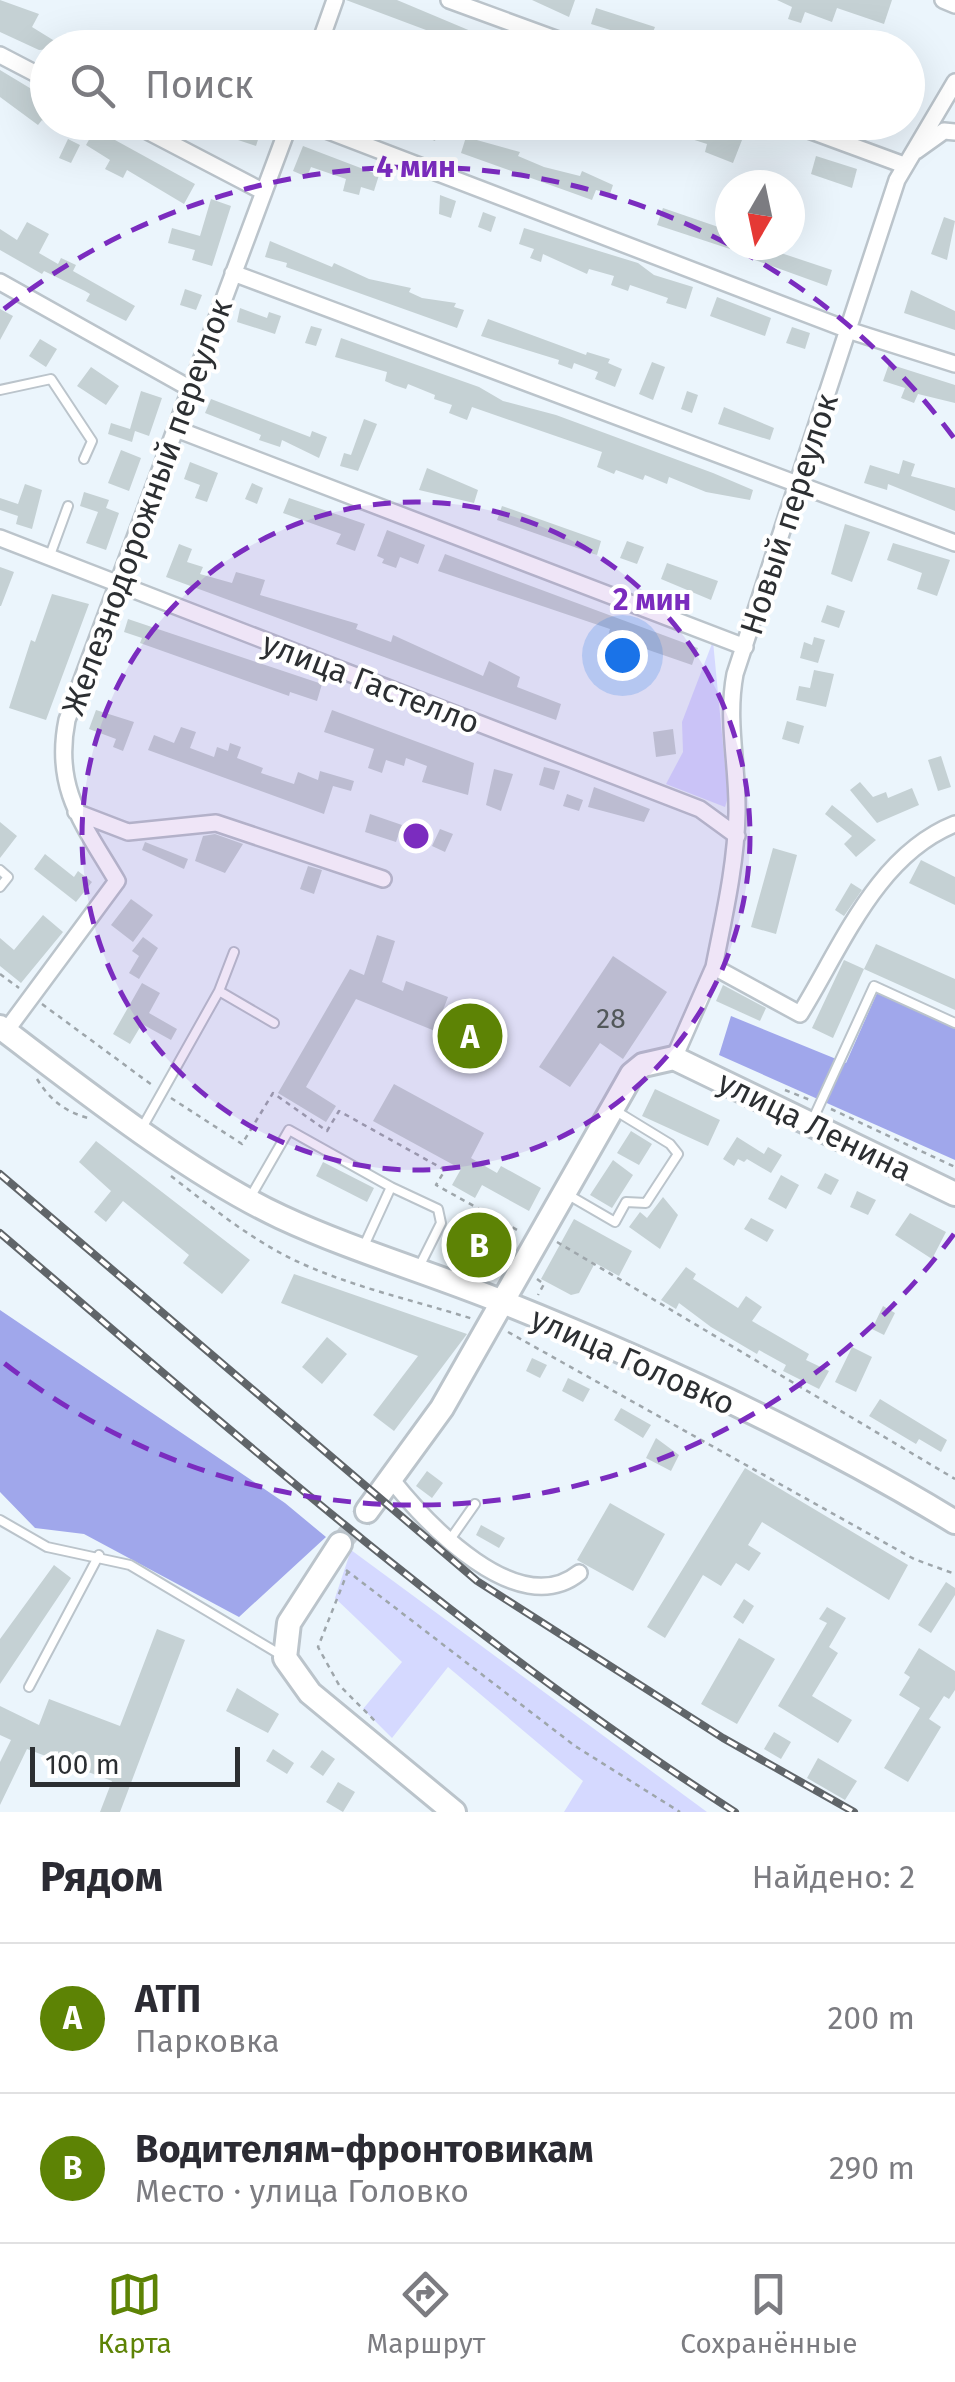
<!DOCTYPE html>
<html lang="ru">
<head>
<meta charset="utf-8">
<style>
  :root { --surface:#fff; --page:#f2f2f3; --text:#2b2b33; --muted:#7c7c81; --line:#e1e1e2; --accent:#5d8305 }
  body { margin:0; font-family:"Fira Sans",sans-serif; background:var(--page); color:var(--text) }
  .compass { position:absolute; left:715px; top:170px; width:90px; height:90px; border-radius:50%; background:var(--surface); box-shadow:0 10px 40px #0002; rotate:189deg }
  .scale { position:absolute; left:30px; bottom:25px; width:210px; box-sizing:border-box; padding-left:10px; border:5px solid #2c2f32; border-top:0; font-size:28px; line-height:35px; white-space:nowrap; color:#2c2f32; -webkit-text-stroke:8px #fff; paint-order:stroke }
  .you { position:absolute; left:622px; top:655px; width:35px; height:35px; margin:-25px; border:8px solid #fff; border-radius:50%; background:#1a73e8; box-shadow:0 0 0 15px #1a73e833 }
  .badge { display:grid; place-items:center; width:65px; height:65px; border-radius:50%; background:var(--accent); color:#fff; font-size:32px; font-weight:700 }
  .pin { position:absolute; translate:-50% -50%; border:5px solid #fff; box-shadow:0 2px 10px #0006 }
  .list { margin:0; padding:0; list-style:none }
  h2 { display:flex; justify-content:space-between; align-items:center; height:130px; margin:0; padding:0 40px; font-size:42px }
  h2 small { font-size:32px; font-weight:400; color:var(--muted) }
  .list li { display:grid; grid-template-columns:65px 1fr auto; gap:30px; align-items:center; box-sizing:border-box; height:150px; padding:0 40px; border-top:2px solid var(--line) }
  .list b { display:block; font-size:38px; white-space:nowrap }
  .list p { margin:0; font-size:32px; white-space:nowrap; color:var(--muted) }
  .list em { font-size:32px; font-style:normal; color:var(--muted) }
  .icon { flex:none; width:55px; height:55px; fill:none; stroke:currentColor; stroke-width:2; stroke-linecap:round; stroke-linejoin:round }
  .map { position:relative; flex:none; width:955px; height:1812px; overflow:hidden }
  .search { position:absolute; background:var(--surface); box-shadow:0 10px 40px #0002; left:30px; right:30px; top:30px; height:110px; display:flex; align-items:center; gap:25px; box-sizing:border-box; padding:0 35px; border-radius:55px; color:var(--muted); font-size:38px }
  .sheet { height:430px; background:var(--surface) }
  nav { display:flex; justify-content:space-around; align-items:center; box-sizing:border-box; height:140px; border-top:2px solid var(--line); background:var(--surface); font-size:28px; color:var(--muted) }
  nav a { display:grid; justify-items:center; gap:5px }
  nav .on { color:var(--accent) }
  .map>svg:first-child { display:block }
</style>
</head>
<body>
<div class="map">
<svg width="955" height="1812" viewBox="0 0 955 1812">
  <rect width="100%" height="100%" fill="#ebf5fc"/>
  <path fill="#d5d9ff" d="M713 641 728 797 725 807 666 784 683 752 682 722Z
    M351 1550 707 1812H564L583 1781 448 1667 392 1738 363 1709 402 1662 335 1598Z"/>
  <path fill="#a0a7eb" d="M877 993 955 1028V1160L719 1055 731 1016 846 1063Z
    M0 1310 285 1503 326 1537 239 1617 84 1534 35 1528 0 1492Z"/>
  <path fill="#c5d1d4" d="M0 0 39 14 32 27 66 48 39 50 0 32Z
    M346 0H397L511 48H474Z
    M532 0H575L569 17Z
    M777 0H892L884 24 837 8 832 22 805 12 801 23 788 19 792 7Z
    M596 8 655 27 649 42 591 24Z
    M0 70 48 99V124L42 120 38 125 0 97Z
    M236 122 263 124 256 146 232 138Z
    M386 122H441L435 141Z
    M691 122 742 140 733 163 705 152 707 144 685 137Z
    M95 129 195 184 184 204 127 170 123 178 105 169 110 160 86 145Z
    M466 137 520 152 518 156 544 167 580 176 582 171 613 185 610 194 596 190 592 200 461 153Z
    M68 139 80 145 71 163 59 158Z
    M303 146 379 175 374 191 361 187 359 195 343 191 346 179 311 167 307 177 293 171Z
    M816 156 857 169 852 188 811 174Z
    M440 195 456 201 451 218 439 214Z
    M211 199 231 206 212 266 192 260 195 250 168 243 172 228 200 236Z
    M663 208 730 231V249L657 225Z
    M483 212 496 217 491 232 478 227Z
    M944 217 955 221 947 260 931 254Z
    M27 222 49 234 39 253 58 264 61 258 76 265 73 271 135 306 126 321 86 301 90 294 85 291 44 271 42 274 0 250V229L17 240Z
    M524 228 638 263 654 275 693 287 686 309 666 303 668 298 630 285 628 291 611 285 614 276 589 269 587 274 543 254 541 262 530 258 534 249 519 244Z
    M270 241 332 267 334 263 369 279 411 288 409 292 422 298 456 303 454 307 464 310 457 328 286 267 287 263 265 257Z
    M757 245 832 270 827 286 752 259Z
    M185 289 202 295 196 310 180 305Z
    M911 290 955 311V330L904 313Z
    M717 297 771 318 765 336 710 316Z
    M240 308 267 318 269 312 281 316 275 334 237 322Z
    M0 309 13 316 0 340Z
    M488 319 586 355 587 352 610 359 608 363 622 369 615 387 595 379 598 372 574 363 572 369 558 364 559 360 481 336Z
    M311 326 322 329 316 346 305 343Z
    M792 327 810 333 805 349 786 343Z
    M341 338 479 387 503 401 556 415 713 473 753 490 750 500 706 492 669 477 667 484 645 475 643 480 616 470 614 474 597 467 602 452 472 407 467 420 449 413 452 405 434 399 435 395 408 384 406 389 394 385 385 381 387 372 335 357Z
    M40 339 57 349 46 367 29 356Z
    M652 362 665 367 653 400 639 394Z
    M889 364 955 385V403L918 394 914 403 901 398 905 388 883 381Z
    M91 367 119 386 106 405 77 386Z
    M141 391 162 398 149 436 135 431 132 442 108 434 111 423 130 429Z
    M687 391 698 395 692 413 681 409Z
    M211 399 310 437 312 431 327 437 319 458 282 440 280 447 259 440 261 435 205 413Z
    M724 407 774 428 770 440 718 424Z
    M364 419 377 424 358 471 340 466 344 453 351 455Z
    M121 450 141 458 129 491 108 483Z
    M903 460 915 464 911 476 955 488V511L888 484 887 490 864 483 870 465 899 474Z
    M190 462 218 473 207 502 195 498 200 485 184 479Z
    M427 468 478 490 474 503 419 490Z
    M252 483 263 488 257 504 245 499Z
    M25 484 42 490 32 529 16 524 18 516 0 510V498L18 504Z
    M84 492 109 500 106 508 119 513 106 550 86 543 98 512 80 506Z
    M289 498 365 524 355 551 336 544 341 534 283 513Z
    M502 506 601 541 597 555 497 520Z
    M845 524 870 532 852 582 831 574Z
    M387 530 425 545 418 564 400 557 396 568 382 563 384 559 377 556Z
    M627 541 644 547 637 564 620 558Z
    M893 543 950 560 937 596 917 589 922 573 887 560Z
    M179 544 192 549 187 562 203 567 200 574 232 583 236 572 265 580 260 595 358 624 356 629 391 642 393 635 483 676 489 661 520 677 517 687 561 704 556 720 166 577Z
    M445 554 698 648 692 665 608 636 610 629 438 571Z
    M667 563 718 581 711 600 661 579Z
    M0 567 14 572 1 606H0Z
    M52 594 89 604 46 720 9 708 31 640 35 642Z
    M827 605 845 611 839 628 821 622Z
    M128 619 322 684 317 701 290 692 289 696 140 643 142 638 124 632Z
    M814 637 825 640 818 663 800 658 804 642 812 645Z
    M814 670 834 674 826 707 796 700 799 686 810 688Z
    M96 710 134 722 123 751 113 747 116 739 89 729Z
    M332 710 474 763 468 795 422 782 427 766 406 758 404 766 386 760 382 773 368 768 374 749 324 732Z
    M787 721 804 726 799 744 782 739Z
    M181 727 196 732 190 748 214 757 217 747 228 751 230 743 241 747 237 758 263 768 261 773 294 784 298 772 318 780 320 771 354 781 351 791 333 786 324 814 148 750 154 735 174 743Z
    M673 729 676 754 656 757 653 732Z
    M941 756 951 787 938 791 928 760Z
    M544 767 560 771 554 790 539 785Z
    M494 769 513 774 501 811 486 805Z
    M860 782 873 797 886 792 888 798 912 788 919 805 877 823 850 790Z
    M594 787 650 809 644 822 588 807Z
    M567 794 583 800 579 811 563 806Z
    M832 805 876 840 856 857 844 844 852 836 825 814Z
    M370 814 402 825 396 842 365 832Z
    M0 822 17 836 0 858Z
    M440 829 453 834 445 852 432 846Z
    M215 834 243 844 225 873 195 861 203 836Z
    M145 842 188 859 184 869 142 850Z
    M773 848 797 855 776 934 751 927Z
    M45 854 74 877 78 871 92 882 76 902 34 869Z
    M921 860 955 877V905L909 883Z
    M308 866 322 870 314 894 300 889Z
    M851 883 862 890 844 916 835 910Z
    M131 899 153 915 133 942 111 925Z
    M43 915 63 932 21 983 0 966V938L14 950Z
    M377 935 395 941 382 982 403 991 406 981 448 997 435 1031 356 999 306 1087 336 1106 326 1122 278 1093 350 969 364 975Z
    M143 937 158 948 139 979 129 973 139 956 132 951Z
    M876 944 955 979V1010L864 969Z
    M613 956 667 992 623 1059 600 1043 570 1087 539 1067Z
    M844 960 864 969 833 1038 812 1028Z
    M142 983 160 993 149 1013 177 1029 171 1040 142 1024 130 1044 113 1034Z
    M723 985 766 1008 760 1021 716 1001Z
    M394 1084 484 1133 471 1158 497 1173 501 1166 541 1188 529 1211 482 1185 475 1198 452 1185 461 1169 373 1121Z
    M655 1089 720 1120 708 1146 642 1116Z
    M631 1131 652 1144 639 1165 617 1153Z
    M737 1137 764 1154 768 1147 782 1155 771 1173 747 1159 744 1162 738 1159 734 1166 723 1159Z
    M96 1141 250 1260 222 1294 183 1263 189 1255 123 1201 106 1222 94 1212 111 1191 79 1162Z
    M613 1160 633 1175 612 1208 590 1195Z
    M323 1162 374 1188 367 1202 316 1176Z
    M825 1173 839 1180 831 1195 817 1188Z
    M781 1175 799 1185 786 1209 768 1199Z
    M857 1191 876 1200 868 1215 850 1207Z
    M663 1197 678 1215 660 1249 629 1227 640 1212 647 1218Z
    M910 1213 946 1232 932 1259 895 1235Z
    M751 1218 774 1230 767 1242 744 1229Z
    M574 1219 632 1251 619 1276 595 1263 579 1293 571 1295 541 1279Z
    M686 1267 696 1274 693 1279 738 1308 746 1296 762 1307 752 1321 809 1354 806 1360 829 1371 819 1389 783 1371 786 1365 759 1350 757 1354 711 1327 679 1303 676 1309 661 1300Z
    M294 1274 467 1334 394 1431 373 1415 418 1356 281 1303Z
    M883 1306 895 1313 884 1335 872 1329Z
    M327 1337 347 1354 322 1384 302 1367Z
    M852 1347 872 1357 856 1392 835 1382Z
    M532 1358 547 1365 540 1378 526 1371Z
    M568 1378 590 1389 583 1402 562 1391Z
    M880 1399 947 1440 941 1452 919 1439 916 1444 869 1416Z
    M621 1408 651 1425 643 1438 614 1420Z
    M656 1438 679 1455 671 1471 646 1458Z
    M745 1468 908 1565 889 1600 762 1522 748 1545 761 1553 749 1571 736 1563 721 1586 703 1575 665 1638 647 1627Z
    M427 1471 443 1483 432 1498 416 1486Z
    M610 1503 665 1534 633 1591 577 1560Z
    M481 1525 505 1538 499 1548 476 1535Z
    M54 1565 71 1578 0 1684V1639Z
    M946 1582 955 1588V1595L931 1633 918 1625Z
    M744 1599 754 1606 743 1624 733 1617Z
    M827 1607 846 1618 829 1647 838 1653 812 1696 852 1720 838 1743 778 1706 827 1623 819 1619Z
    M157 1629 185 1640 120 1812H100L112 1781 27 1749 0 1805V1762L11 1740 0 1735V1706L39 1725 49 1699 120 1726Z
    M739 1638 775 1659 737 1724 701 1704Z
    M919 1648 955 1671V1690L949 1699 944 1696 929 1719 941 1727 908 1782 884 1768 920 1708 899 1695 910 1677 904 1673Z
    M237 1688 279 1714 268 1733 226 1711Z
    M774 1732 791 1742 781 1759 764 1749Z
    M273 1749 294 1763 287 1774 266 1761Z
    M322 1750 335 1759 323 1776 310 1767Z
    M818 1758 857 1781 845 1800 807 1778Z
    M338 1782 355 1792 343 1812 326 1802Z"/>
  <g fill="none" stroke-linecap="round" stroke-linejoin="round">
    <path stroke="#c5cdd4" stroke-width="22" stroke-dasharray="22 11" stroke-linecap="butt" d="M340 1544 367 1511"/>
    <defs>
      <path id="lane" d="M0 390 51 379 92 441 84 459
        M49 558 68 506
        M0 870 8 877 0 887
        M219 991 234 952
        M813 1119 874 986 955 1023
        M142 1128 219 991 274 1023
        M391 1187 438 1209 441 1223 420 1265
        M565 1193 615 1222 626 1202 646 1203 678 1154 670 1144 616 1111
        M251 1196 289 1130 391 1187 363 1248
        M0 1520 47 1547 130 1565 281 1655
        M449 1541 475 1504
        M29 1687 99 1555"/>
      <path id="street" d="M449 0 580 48
        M943 0 955 5
        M318 48 335 0
        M0 55 48 80
        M130 122 264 192
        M305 122 851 331 955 364
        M787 122 904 165
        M916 151 944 131 955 132
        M233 273 955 543
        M0 282 191 389
        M176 429 745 647
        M0 538 700 809 737 836
        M76 812 128 832 216 823 383 879
        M714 967C724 916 736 865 737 813 738 765 726 722 735 674L897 180 955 82
        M6 1031 117 881C84 825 53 789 67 720L290 122
        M674 1058 714 967 800 1014C842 946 877 855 955 824
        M391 1479C426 1523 518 1622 579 1573"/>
      <path id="secondary" d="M0 1027C82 1089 189 1174 281 1217 352 1250 428 1272 500 1301 655 1363 812 1435 955 1522
        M367 1511 442 1408 632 1074 643 1065 674 1058 955 1194
        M340 1544 289 1623 285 1658 310 1693 454 1812"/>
    </defs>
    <use href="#lane" stroke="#bbc4cb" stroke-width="12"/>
    <use href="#street" stroke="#bbc4cb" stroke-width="20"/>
    <use href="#secondary" stroke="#bbc4cb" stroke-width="28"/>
    <path stroke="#9ea6ab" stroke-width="2.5" stroke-dasharray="5 5" stroke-linecap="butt" d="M0 974 19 988
      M42 1004 152 1085
      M37 1079C50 1100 64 1111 88 1118
      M785 1090 810 1100
      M171 1098 242 1144 273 1093 327 1131 339 1111 445 1170 436 1185 519 1231
      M831 1109 955 1167
      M171 1176C211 1207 249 1238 294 1260 351 1287 413 1300 473 1319
      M557 1242 955 1479
      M537 1279 544 1284 538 1295
      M508 1332 914 1559 955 1574
      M346 1570 575 1746 680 1812
      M348 1571 318 1647 339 1685 376 1722"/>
    <use href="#lane" stroke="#fff" stroke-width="8"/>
    <use href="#street" stroke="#fff" stroke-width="15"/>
    <use href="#secondary" stroke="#fff" stroke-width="22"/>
    <defs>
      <path id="rail" d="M0 1174 477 1581 723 1738 854 1812
        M0 1233C237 1436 471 1643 735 1812"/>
    </defs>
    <use href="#rail" stroke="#606569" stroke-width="8"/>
    <use href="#rail" stroke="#fff" stroke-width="4" stroke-dasharray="11" stroke-linecap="butt"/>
  </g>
  <circle cx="416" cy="836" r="334" fill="#7b2cbf" fill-opacity=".12"/>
  <g fill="none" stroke="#7b2cbf" stroke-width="5" stroke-dasharray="18 12">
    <circle cx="416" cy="836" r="334"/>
    <path d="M954 1234A669 669 0 0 1 4 1363M4 309A669 669 0 0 1 954 438"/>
  </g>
  <g text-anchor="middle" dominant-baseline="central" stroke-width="8" stroke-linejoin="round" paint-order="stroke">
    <g font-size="28" fill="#52585a">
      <text x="611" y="1018">28</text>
    </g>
    <g font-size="32" fill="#2c2f32" stroke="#fff">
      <text transform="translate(147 507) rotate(-70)">Железнодорожный переулок</text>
      <text transform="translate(789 514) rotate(-72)">Новый переулок</text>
      <text transform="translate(371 683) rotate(21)">улица Гастелло</text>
      <text transform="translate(815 1126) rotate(26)">улица Ленина</text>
      <text transform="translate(633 1361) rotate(24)">улица Головко</text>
    </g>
  </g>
  <circle cx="416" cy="836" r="15" fill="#7b2cbf" stroke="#fff" stroke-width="5"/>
  <g font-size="30" text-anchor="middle" font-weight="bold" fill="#7b2cbf" stroke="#fff" stroke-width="8" stroke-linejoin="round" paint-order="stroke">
    <text x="416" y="177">4 мин</text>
    <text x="652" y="610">2 мин</text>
  </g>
</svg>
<svg class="compass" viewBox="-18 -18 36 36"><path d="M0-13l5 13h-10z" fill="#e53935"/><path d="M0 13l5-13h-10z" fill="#7c7c81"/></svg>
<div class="scale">100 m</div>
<div class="you"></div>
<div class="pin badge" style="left:470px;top:1036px">A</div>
<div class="pin badge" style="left:479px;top:1245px">B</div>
<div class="search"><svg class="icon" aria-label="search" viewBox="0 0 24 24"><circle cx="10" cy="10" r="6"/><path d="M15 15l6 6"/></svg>Поиск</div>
</div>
<section class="sheet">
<h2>Рядом<small>Найдено: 2</small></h2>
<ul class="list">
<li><span class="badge">A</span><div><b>АТП</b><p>Парковка</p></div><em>200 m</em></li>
<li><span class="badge">B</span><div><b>Водителям-фронтовикам</b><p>Место · улица Головко</p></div><em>290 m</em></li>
</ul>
</section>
<nav>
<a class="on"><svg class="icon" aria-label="map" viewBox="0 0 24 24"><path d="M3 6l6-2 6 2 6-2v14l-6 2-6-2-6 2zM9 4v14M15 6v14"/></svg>Карта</a>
<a><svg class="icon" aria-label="directions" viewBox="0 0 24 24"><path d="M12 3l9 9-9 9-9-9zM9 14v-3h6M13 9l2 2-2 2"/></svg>Маршрут</a>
<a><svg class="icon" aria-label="saved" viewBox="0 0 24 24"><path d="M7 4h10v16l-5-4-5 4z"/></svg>Сохранённые</a>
</nav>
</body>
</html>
